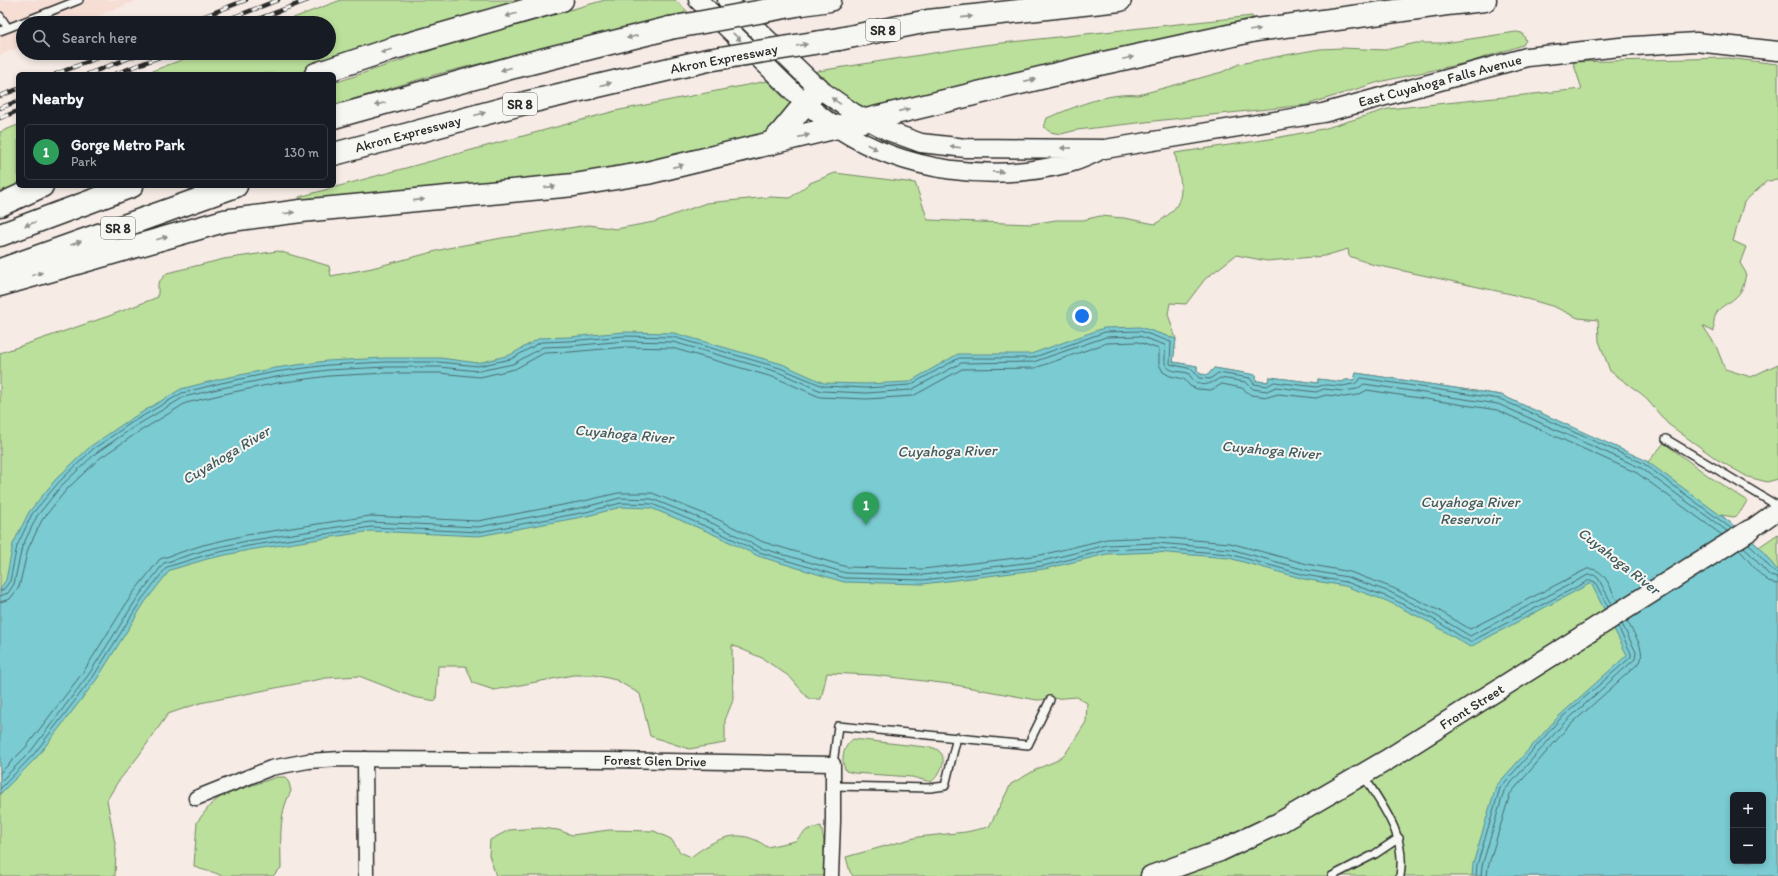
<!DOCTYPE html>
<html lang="en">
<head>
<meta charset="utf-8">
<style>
  :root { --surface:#171b24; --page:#242831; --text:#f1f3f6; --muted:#9ea1a6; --line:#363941; --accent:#c8321e }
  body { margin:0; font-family:Itim,sans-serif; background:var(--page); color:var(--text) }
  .controls { position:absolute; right:12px; bottom:12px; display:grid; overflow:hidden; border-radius:6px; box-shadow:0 2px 6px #0003 }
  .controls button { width:36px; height:36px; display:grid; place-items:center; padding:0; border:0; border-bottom:1px solid var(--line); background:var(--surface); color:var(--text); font:20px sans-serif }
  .you { position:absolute; left:1082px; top:316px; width:14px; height:14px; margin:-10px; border:3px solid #fff; border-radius:50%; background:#1a73e8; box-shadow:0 0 0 6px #1a73e833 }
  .badge { display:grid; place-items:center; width:26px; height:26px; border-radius:50%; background:var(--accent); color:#fff; font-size:13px; font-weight:700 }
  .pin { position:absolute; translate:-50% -33px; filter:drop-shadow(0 1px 2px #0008) }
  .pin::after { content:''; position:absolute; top:21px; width:14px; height:12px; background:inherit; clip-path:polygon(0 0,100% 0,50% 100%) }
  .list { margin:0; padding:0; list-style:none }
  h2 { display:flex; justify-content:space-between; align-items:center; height:52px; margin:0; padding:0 16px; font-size:17px }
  h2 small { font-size:13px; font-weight:400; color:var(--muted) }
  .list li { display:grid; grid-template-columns:26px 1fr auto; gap:12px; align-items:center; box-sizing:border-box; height:56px; margin:0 8px 8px; padding:0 8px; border:1px solid var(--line); border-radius:6px }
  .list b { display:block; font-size:15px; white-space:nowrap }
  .list p { margin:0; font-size:13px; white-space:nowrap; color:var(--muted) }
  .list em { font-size:13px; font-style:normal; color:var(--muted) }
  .icon { flex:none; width:22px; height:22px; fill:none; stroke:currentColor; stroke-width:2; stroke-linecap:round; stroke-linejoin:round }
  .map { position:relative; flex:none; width:1778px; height:876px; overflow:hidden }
  .search { position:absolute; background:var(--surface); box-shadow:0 2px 6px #0003; left:16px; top:16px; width:320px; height:44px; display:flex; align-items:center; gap:10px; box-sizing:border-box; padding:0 14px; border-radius:22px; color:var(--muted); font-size:15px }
  .panel { position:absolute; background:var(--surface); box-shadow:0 2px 6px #0003; left:16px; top:72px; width:320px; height:116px; border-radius:6px }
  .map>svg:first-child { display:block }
</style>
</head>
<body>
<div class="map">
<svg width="1778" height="876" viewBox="0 0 1778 876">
  <rect width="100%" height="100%" fill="#f6ebe5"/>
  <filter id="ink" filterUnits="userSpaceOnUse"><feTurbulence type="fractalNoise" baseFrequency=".025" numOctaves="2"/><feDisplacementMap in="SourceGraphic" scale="8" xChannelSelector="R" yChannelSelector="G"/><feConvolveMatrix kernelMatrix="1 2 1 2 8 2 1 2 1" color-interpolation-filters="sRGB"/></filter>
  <g filter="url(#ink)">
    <path fill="#f6ded5" d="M0 0H138L80 23H23V46L0 55Z"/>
    <path fill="#bbe09b" stroke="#738663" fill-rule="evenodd" d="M341 0H543L331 60 297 74H144L200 53H329V23H280Z
      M605 0H675L688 12 434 75 334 105V83L459 41Z
      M1252 16 1254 22 868 109 842 95 812 72 984 45Z
      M1516 32 1522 33 1526 40 1523 45 1470 62 1379 82 1306 105 1154 121 1077 130 1061 134 1050 132 1044 127 1047 118C1076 107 1106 92 1138 95L1222 72 1239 64 1286 55 1320 49 1342 48 1385 50 1416 43H1444Z
      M1727 58 1778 64V180L1767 181 1744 202 1733 241 1746 247 1740 263 1746 273C1745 278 1744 286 1741 291 1729 309 1711 302 1714 332L1703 326 1716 346 1725 369 1751 377 1778 364V479L1767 482 1748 477 1718 460 1668 424 1643 395 1610 371 1599 341 1598 320 1578 318 1555 307 1511 294 1371 264 1349 256 1348 249 1324 256 1267 261 1236 255 1205 279 1186 304 1170 303 1168 314 1176 339 1173 362 1197 366V370L1200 374 1208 375 1214 368 1256 375V381L1268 382 1269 377 1318 383V379L1342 382 1346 380H1354L1356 373 1501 395 1648 462 1664 443 1710 477 1747 501 1741 511 1734 517 1721 515 1759 547 1778 534V876H853L850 872 846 857 918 837 966 832 989 827 1011 784 1039 768 1056 761 1066 753 1086 722 1087 703 1077 697 1037 700 950 684 873 675 827 673 821 699H809L790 677 762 658 732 645 733 700 725 720V743L689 749 650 736 640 694 616 680 595 675H573L494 690 473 683 466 666H438L436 701 413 697 359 676 326 678 200 703 168 714 137 758 117 783 107 800 116 849 115 876H0V353L109 316 158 297V283L167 273 224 259 278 251 329 266 331 276 372 268 448 248 502 238 589 225 616 229 654 222 706 203 770 197 790 198 810 183 835 173 915 183 928 220 1031 224 1056 220H1083L1100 216 1124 218 1155 224C1191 203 1181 187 1175 153L1270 139 1323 129 1388 109 1582 89 1573 62ZM1733 795H1763V861H1733Z
      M767 81 793 107 766 134 635 168 302 204 299 197 615 111Z
      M18 125V186L0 199V132Z
      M853 739 934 748C951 755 941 774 931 782L912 777 854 773 846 771C840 760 843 747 853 739Z
      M277 777H285L289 783 291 791C278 815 281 841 281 868L273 876H221C213 870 203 872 194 866L197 822 211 804 223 795Z
      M821 826 824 841 825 876H496L489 855 490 840 509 830 541 828 558 830 572 835 609 830 654 831 671 839 680 852 691 857C716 838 739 826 767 847L795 841 807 830Z"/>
    <path fill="#7acbd2" stroke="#5a8b8f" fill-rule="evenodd" d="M1140 327 1176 339 1173 362 1197 366V370L1200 374 1208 375 1214 368 1256 375V381L1268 382 1269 377 1318 383V379L1342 382 1346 380H1354L1356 373 1501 395 1645 460 1727 520 1759 547 1778 571V876H1472L1473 864 1496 786 1558 717 1627 655 1591 583 1470 647 1431 623 1387 601 1345 586 1304 579 1229 558 1156 552 1107 554 1044 569 923 584 844 582 758 556 711 533 651 508 621 507 587 516 479 536 371 531 249 550 207 559 170 570 145 602 97 679 37 757 0 794V589L6 580 13 544 29 512 56 479 91 446 129 420 181 389 220 379 275 368 327 361 385 358H440L478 363 510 355 540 338 569 337 624 332 674 333 782 364 824 383 866 384 909 382 958 354H1031L1104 328ZM1733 795H1763V861H1733Z"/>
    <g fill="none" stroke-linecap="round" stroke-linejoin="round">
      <path stroke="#4b6b6e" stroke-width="1" d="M1749 544 1774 572 1778 573
        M1744 547 1770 576 1778 578
        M1739 550C1750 560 1763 584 1778 584
        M0 591 4 589 10 581 17 546 32 514 59 482 93 449 131 423 182 393 221 383 275 372 328 365 385 362H439L478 366 511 359 541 342 569 341 624 336 673 337 780 368 823 386 866 388 910 385 959 358H1032L1105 332 1140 331 1171 342 1170 364 1192 369 1199 378 1210 379 1218 373 1250 378 1254 384 1267 386 1274 382 1317 387C1327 383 1331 386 1341 386 1346 386 1349 384 1355 384L1361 378 1500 399 1643 463 1732 529
        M0 596 8 593 14 584 22 547 37 516 62 485 96 453 134 427 184 397 222 388 276 377 328 370 386 367H439L479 371 513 364 543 347 570 346 625 341 673 342 778 372 821 391 866 393 911 390 961 363 1033 362 1106 337 1139 336 1165 345C1166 349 1165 353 1165 358 1163 372 1178 371 1188 373 1198 388 1206 387 1220 378L1246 382 1253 389 1267 391 1276 387 1316 392 1324 389 1343 391 1357 389 1364 384 1498 404 1641 468 1727 531
        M0 602 10 599 19 587 28 549 42 520 67 489 100 458 137 433 186 403 224 394 277 383 329 376 386 373H439L480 377 515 369 544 353 570 352 625 347 672 348 776 378 820 397 867 399 913 396 962 369 1035 368 1107 343 1138 342 1159 349V364L1163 372 1170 376 1184 379 1190 386 1197 389 1211 390 1222 384 1242 388 1251 395 1268 397 1278 394 1316 398 1326 395 1344 397 1358 395 1367 390 1497 410 1637 473 1722 535
        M0 773 26 747 84 671 133 593 160 559 203 545 246 535 370 516 478 521 584 501 618 493H652L717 519 763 542 847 567 923 569 1041 555 1107 539 1157 537 1230 543 1307 564 1350 572 1393 588 1438 610 1470 629 1587 569C1605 567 1610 588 1617 601
        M0 782 31 751 89 674 138 597 164 563 205 550 247 541 370 522 478 527 585 507 620 498 652 499 714 524 761 548 846 573 923 575 1042 561 1107 545 1157 543 1230 549 1306 570 1347 577 1390 592 1435 615 1470 636 1588 575H1594L1598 578 1612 604
        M0 789 34 754 93 677 142 599 167 567 206 555 248 546 371 527 479 532 586 512 621 503 652 504 712 529 759 552 845 578 923 580 1043 566 1107 550 1157 548 1229 554 1305 575 1346 582 1388 597 1433 619 1470 642 1590 580 1595 582 1608 607
        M1476 876 1477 865 1500 788 1560 719 1631 657V653L1618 627
        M1481 876 1482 866 1504 791 1564 723 1635 659 1636 652 1622 624
        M1487 876 1488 867 1510 794 1568 727 1640 662C1646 649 1633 633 1627 621"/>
      <defs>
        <path id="service" d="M0 16 8 28 79 0
          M0 31 8 28
          M1666 439 1778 506
          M833 764 838 726 1028 745 1050 700
          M1363 775C1383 807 1407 836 1400 876
          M833 786 930 788 945 786 957 737
          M1332 876 1375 854 1399 838"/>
        <path id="minor" d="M365 759 366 876
          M196 798 271 768 308 761 341 759 610 760 833 764V821L831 876"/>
        <path id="tertiary" d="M698 0C722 23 746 46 770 69 792 91 813 112 839 129 905 172 992 183 1069 163 1078 161 1088 156 1097 152
          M727 0 818 88 854 113 888 131 921 143 966 148 1105 149 1323 113 1527 57 1620 47 1696 42 1778 51
          M1750 530 1778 510"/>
        <path id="secondary" d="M1151 876 1220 851 1279 823 1387 760 1750 530"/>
        <path id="motorway" d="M802 4 830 0
          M839 39 928 21 1120 0
          M316 74 391 49 562 0
          M334 117 514 67 670 28
          M770 144 781 133 818 88
          M334 154 525 103 708 60
          M0 205 42 186
          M0 235 132 186
          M0 270 236 186
          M0 285 224 221 301 211 574 185 647 173 1090 66 1256 30 1447 4 1485 0"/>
      </defs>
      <use href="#service" stroke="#2b2b2b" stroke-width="10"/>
      <use href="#minor" stroke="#2b2b2b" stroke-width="17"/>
      <use href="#tertiary" stroke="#2b2b2b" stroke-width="21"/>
      <use href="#secondary" stroke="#2b2b2b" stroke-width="23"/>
      <use href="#motorway" stroke="#2b2b2b" stroke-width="25"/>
      <use href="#service" stroke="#f6f6f2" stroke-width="7"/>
      <use href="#minor" stroke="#f6f6f2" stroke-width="14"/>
      <use href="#tertiary" stroke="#f6f6f2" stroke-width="18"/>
      <use href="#secondary" stroke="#f6f6f2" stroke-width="20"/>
      <use href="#motorway" stroke="#f6f6f2" stroke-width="22"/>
      <defs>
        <path id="rail" d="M187 23 246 0
          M219 23 278 0
          M248 23 308 0
          M56 74 110 53
          M88 74 142 53
          M115 74 170 53
          M0 96 18 89
          M0 108 18 101
          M0 118 18 111"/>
      </defs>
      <use href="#rail" stroke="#2b2b2b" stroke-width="4.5"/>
      <use href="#rail" stroke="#f6f6f2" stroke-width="3" stroke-dasharray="9" stroke-linecap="butt"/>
      <defs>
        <path id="motorway-bridge" d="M670 28 802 4
          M708 60 839 39"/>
      </defs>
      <use href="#motorway-bridge" stroke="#2b2b2b" stroke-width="25" stroke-linecap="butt"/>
      <use href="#motorway-bridge" stroke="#f6f6f2" stroke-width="22"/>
    </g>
    <defs><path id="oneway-solid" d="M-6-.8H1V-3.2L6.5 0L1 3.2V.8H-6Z"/></defs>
    <g fill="#90908e">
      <use href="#oneway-solid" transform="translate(511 15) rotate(164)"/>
      <use href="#oneway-solid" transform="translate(967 17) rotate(-6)"/>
      <use href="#oneway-solid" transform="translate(1255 30) rotate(-10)"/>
      <use href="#oneway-solid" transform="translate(632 37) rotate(166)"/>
      <use href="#oneway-solid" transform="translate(737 37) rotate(44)"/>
      <use href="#oneway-solid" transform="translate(802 45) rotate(-9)"/>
      <use href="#oneway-solid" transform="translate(386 51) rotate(163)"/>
      <use href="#oneway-solid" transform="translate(1128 58) rotate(-12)"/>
      <use href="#oneway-solid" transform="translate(506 69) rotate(165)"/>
      <use href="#oneway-solid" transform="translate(1030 80) rotate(-13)"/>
      <use href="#oneway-solid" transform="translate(606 84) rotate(-13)"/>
      <use href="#oneway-solid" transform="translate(836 101) rotate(-145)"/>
      <use href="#oneway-solid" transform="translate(380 104) rotate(165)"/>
      <use href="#oneway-solid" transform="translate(904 110) rotate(-13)"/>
      <use href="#oneway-solid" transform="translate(480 114) rotate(-15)"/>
      <use href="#oneway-solid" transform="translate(804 136) rotate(-13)"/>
      <use href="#oneway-solid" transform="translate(872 147) rotate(27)"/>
      <use href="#oneway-solid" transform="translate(955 147) rotate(-173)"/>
      <use href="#oneway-solid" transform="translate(1066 148) rotate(-179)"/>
      <use href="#oneway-solid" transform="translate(678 166) rotate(-13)"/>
      <use href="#oneway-solid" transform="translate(998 172) rotate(1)"/>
      <use href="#oneway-solid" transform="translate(550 187) rotate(-5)"/>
      <use href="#oneway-solid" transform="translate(419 200) rotate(-6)"/>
      <use href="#oneway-solid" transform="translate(289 213) rotate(-7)"/>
      <use href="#oneway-solid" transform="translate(30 224) rotate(160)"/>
      <use href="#oneway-solid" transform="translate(162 238) rotate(-16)"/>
      <use href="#oneway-solid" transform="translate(76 243) rotate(-20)"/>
      <use href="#oneway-solid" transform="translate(37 274) rotate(-16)"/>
    </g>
  </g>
  <g text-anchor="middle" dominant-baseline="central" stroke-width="4" stroke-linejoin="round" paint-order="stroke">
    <g fill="#f6f6f2" stroke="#686867" stroke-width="1">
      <rect x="866" y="19" width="34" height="22" rx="3"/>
      <rect x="503" y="93" width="34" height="22" rx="3"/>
      <rect x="101" y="217" width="34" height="22" rx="3"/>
    </g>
    <g font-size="13" font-weight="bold" fill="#2b2b2b">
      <text x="883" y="30">SR 8</text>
      <text x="520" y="104">SR 8</text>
      <text x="118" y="228">SR 8</text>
    </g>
    <g font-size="14" fill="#2b2b2b" stroke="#f6f6f2">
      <text transform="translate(724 59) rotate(-11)">Akron Expressway</text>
      <text transform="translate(1440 81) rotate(-15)">East Cuyahoga Falls Avenue</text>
      <text transform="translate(408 134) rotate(-15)">Akron Expressway</text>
      <text transform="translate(1472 707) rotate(-32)">Front Street</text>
      <text transform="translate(655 761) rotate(1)">Forest Glen Drive</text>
    </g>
    <g font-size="15" font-style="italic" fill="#435b5d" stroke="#f6f6f2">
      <text transform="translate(624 434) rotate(5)">Cuyahoga River</text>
      <text transform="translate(1271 450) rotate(5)">Cuyahoga River</text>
      <text transform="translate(947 451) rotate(-1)">Cuyahoga River</text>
      <text transform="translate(226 455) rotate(-31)">Cuyahoga River</text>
      <text x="1470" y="502">Cuyahoga River<tspan x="1470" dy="17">Reservoir</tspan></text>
      <text transform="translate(1619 561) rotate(38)">Cuyahoga River</text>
    </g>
  </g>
</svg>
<div class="controls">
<button>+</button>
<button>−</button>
</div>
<div class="you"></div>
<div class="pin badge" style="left:866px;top:525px;background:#2e9e5b">1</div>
<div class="search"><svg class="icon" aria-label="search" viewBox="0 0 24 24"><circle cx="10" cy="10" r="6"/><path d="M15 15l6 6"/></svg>Search here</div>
<section class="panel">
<h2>Nearby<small></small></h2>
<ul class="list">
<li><span class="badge" style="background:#2e9e5b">1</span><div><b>Gorge Metro Park</b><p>Park</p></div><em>130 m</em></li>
</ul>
</section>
</div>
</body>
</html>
